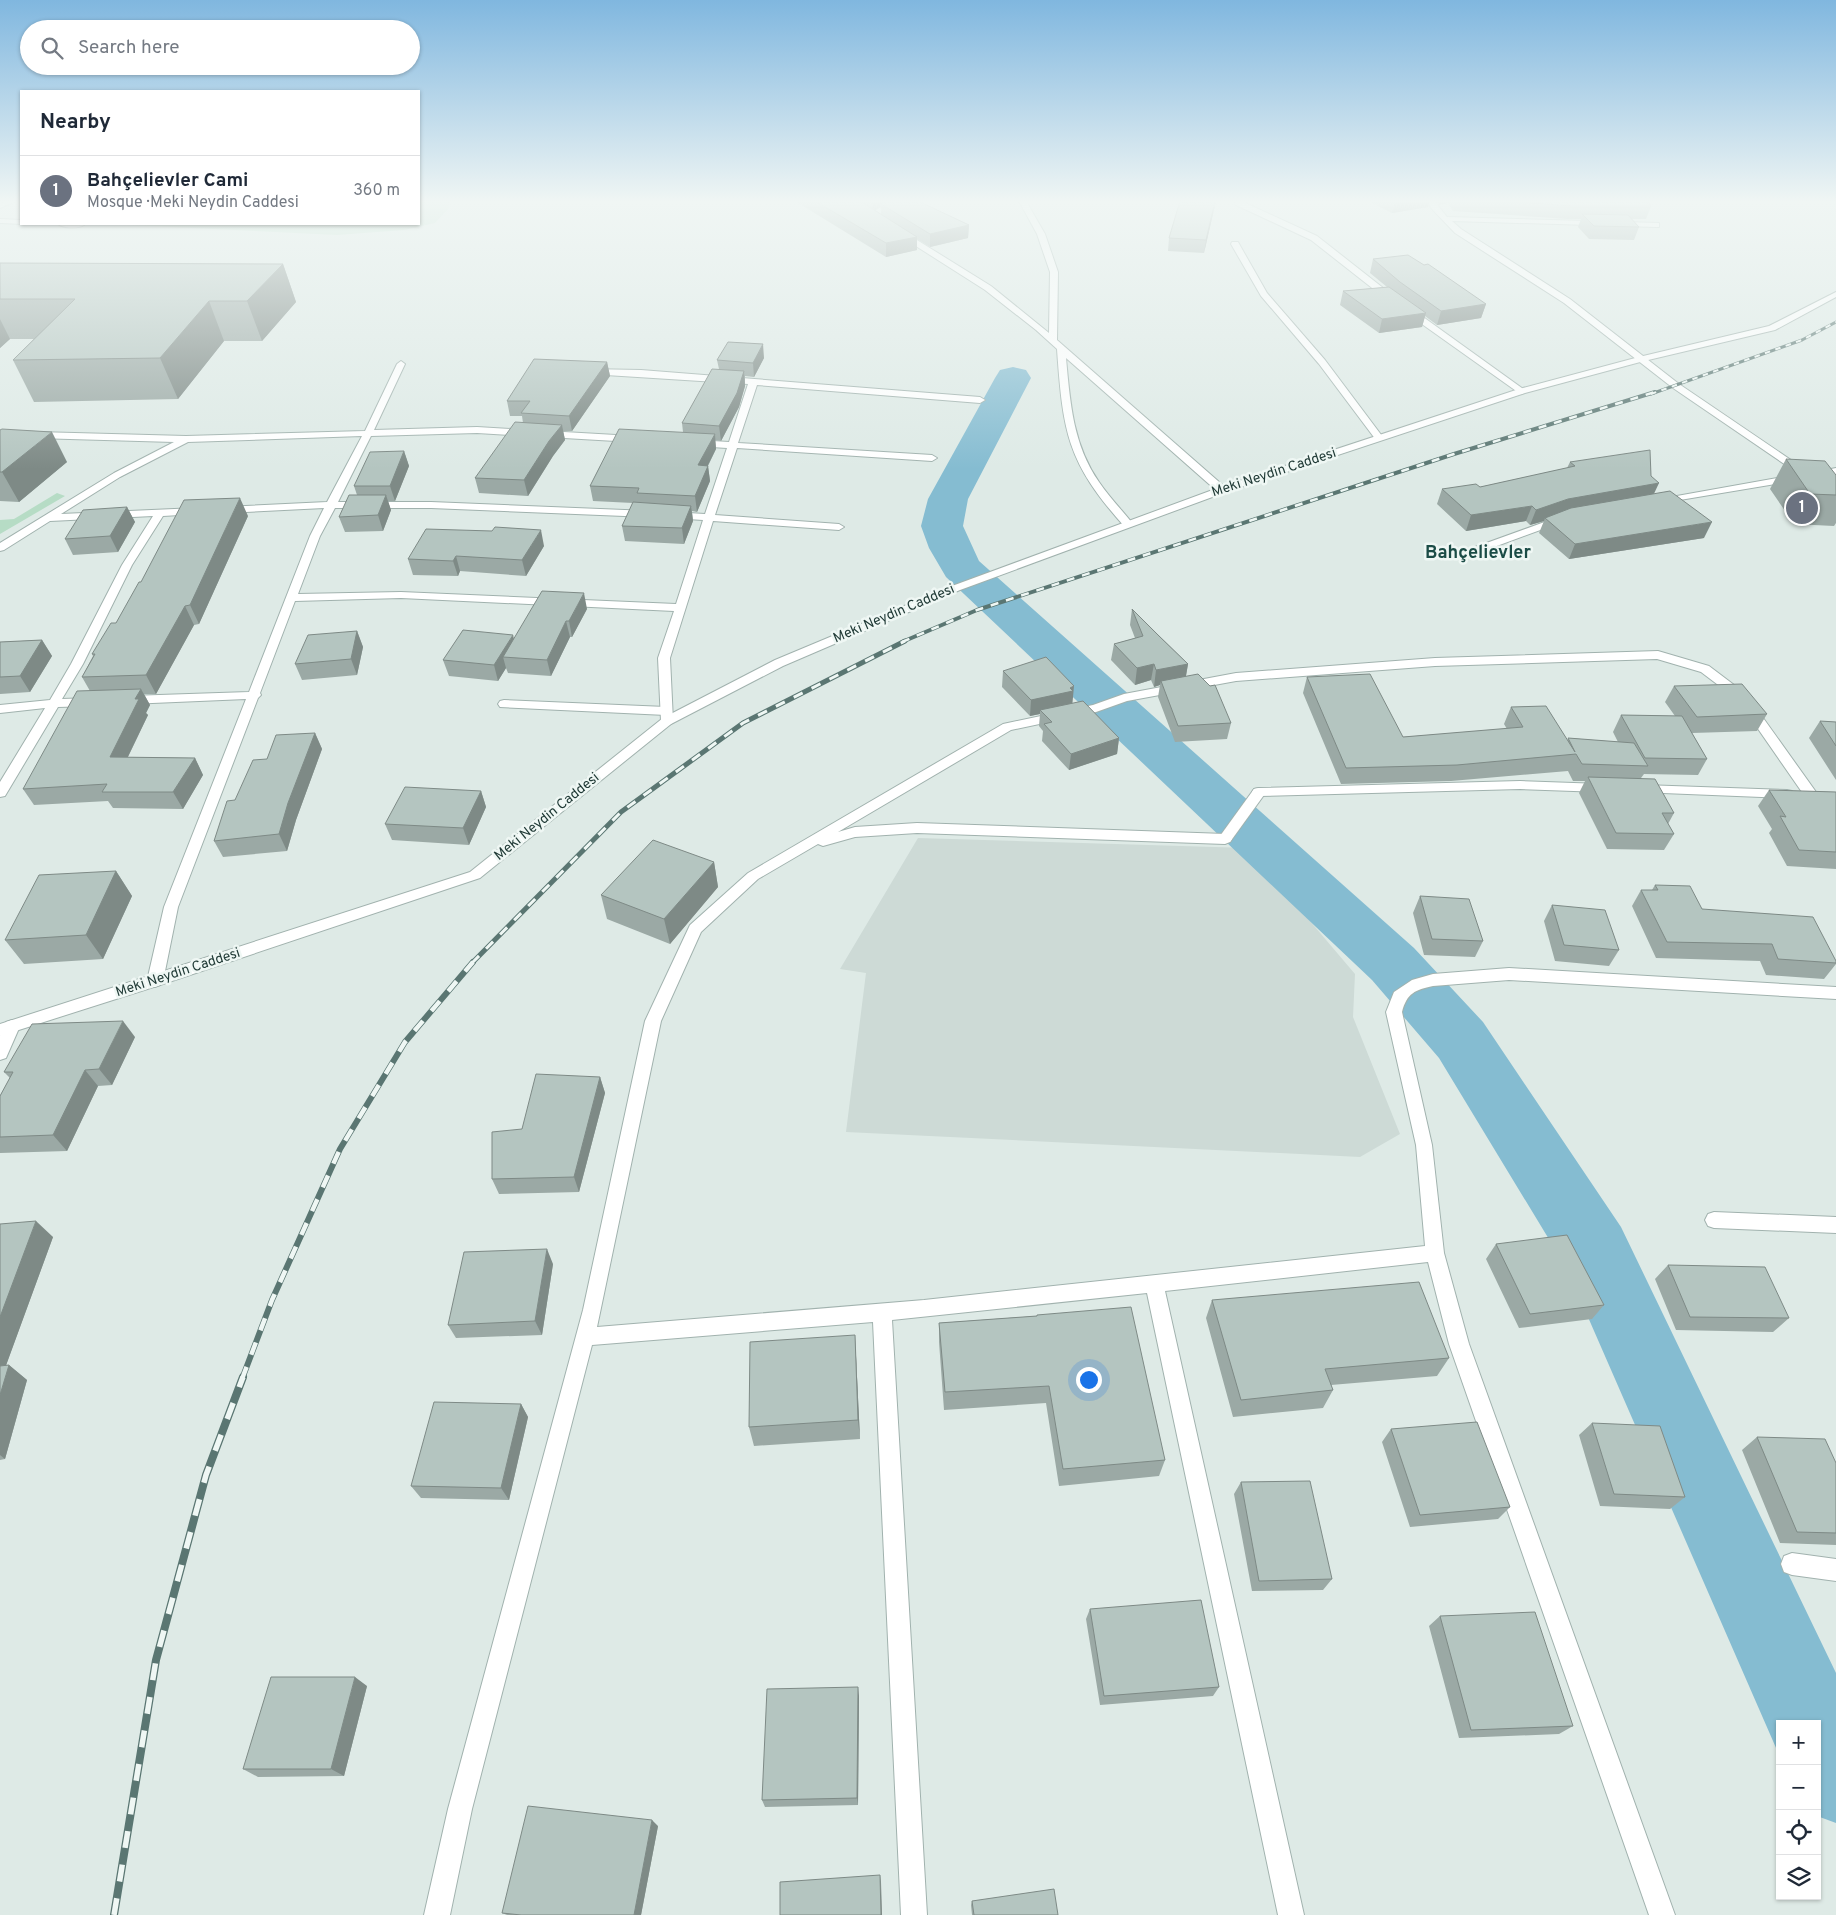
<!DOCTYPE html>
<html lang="en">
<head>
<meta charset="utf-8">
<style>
  :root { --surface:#fff; --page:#f2f2f3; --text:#1f2937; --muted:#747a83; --line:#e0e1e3; --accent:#7f5644 }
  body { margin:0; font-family:Overpass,sans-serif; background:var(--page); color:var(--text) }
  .controls { position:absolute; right:15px; bottom:15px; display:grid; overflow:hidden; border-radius:0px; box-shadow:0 1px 4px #0004 }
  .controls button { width:45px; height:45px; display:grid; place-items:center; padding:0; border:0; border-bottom:1px solid var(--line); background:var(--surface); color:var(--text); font:25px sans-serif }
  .you { position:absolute; left:1088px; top:1379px; width:18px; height:18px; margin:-12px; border:4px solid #fff; border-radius:50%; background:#1a73e8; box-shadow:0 0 0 8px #1a73e833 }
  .badge { display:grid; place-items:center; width:32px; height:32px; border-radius:50%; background:var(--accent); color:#fff; font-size:16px; font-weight:700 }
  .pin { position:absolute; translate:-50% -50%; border:2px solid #fff; box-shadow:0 1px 5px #0006 }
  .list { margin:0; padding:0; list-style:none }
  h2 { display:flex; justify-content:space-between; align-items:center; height:65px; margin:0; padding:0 20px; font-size:21px }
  h2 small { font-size:16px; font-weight:400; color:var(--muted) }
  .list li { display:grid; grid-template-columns:32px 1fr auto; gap:15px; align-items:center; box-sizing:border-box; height:70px; padding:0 20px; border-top:1px solid var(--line) }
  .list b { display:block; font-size:19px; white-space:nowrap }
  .list p { margin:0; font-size:16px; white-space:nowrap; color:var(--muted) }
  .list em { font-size:16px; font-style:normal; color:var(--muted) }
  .icon { flex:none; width:28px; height:28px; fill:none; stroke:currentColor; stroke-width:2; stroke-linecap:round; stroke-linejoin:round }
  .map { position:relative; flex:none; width:1836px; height:1915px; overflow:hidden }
  .search { position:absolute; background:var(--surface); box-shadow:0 1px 4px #0004; left:20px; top:20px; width:400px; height:55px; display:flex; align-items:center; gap:12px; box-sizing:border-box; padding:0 18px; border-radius:28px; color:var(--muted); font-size:19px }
  .panel { position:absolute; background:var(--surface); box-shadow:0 1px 4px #0004; left:20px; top:90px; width:400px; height:135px; border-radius:0px }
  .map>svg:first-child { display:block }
</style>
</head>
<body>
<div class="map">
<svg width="1836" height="1915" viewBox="0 0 1836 1915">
  <rect width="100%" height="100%" fill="#deeae6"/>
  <path fill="#cddad6" d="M918 838 1248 848 1355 974 1353 1017 1400 1134 1360 1157 846 1132 866 973 840 969Z"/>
  <path fill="#b6dcc5" d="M419 201H449V208L435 223 404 230 337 235 108 224H419Z
    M57 493 65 496 0 534V520L14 519Z"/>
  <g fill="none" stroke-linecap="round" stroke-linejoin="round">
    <path fill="#85bcd1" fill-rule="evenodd" d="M1013 367 1026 370 1031 378 968 499 963 526 979 561 1414 948 1483 1022 1621 1227 1836 1673V1823L1817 1816V1724H1780V1757L1567 1269 1439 1058 1372 980 946 577 929 548 921 526 928 499 995 378 1000 370Z"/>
    <defs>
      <path id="service" d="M6 201H16L0 208V204Z
        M0 219 21 220 23 224 0 223Z
        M58 224H83L84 225C78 229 62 228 58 224Z
        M504 700 666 707 672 711 666 715 500 707 498 704 500 701Z"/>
      <path id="pedestrian" d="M1259 788 1264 789 1266 792 1264 795 1230 842H1220L1218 839 1220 836 1254 789Z"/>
      <path id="minor" d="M1019 201H1026L1045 234 1058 272 1057 340 1226 488V492H1218L1066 358C1070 402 1073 445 1099 482 1109 497 1122 510 1133 524L1132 526H1124C1067 462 1063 433 1057 349L1036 330 985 290 897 234 904 232 991 286 1049 333 1050 272 1037 234Z
        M1234 201H1241L1317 236 1387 291 1526 391 1522 394 1519 393 1381 295 1311 240 1236 205Z
        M1427 201H1434L1447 217 1659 223V227H1656L1452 221 1461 229 1570 299 1679 384 1810 473 1836 468V474L1817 477 1836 490V498L1806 479 1656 504 1655 502 1660 499 1799 474 1673 388 1564 303 1455 233 1432 209Z
        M1232 242H1238L1267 293 1325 360 1382 436V440H1376L1319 364 1261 296 1231 244Z
        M401 361 405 364 374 430 477 427 633 436 638 439 633 442 477 433 371 436 338 502H431L649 511 654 514 649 517 431 508H335L320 536 298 594 401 592 676 604 703 520 672 518 667 515 672 512 705 514 727 448 696 446 691 443 696 440 729 442 748 384 590 374 586 371 587 369 641 370 980 397 985 400 980 403 757 385 738 443 932 455 937 458 932 461 737 448 715 515 839 524 844 527 839 530 713 521 670 658 673 721 671 724 667 725 661 721 658 658 674 611 401 598 295 601 260 693 261 695 258 698 178 907 163 981 160 985 155 987 150 985 147 981 164 907 246 699 129 704 123 700 129 696 249 692 310 536 324 508 225 513 220 510 225 507 327 502 362 436 188 442 120 477 61 514 197 508 202 511 197 514 163 516 132 565 83 664 62 699 91 698 97 702 91 706 58 707 5 796 0 797V782L45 708 0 713V705L50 700 71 664 122 565 153 516 50 521 4 550 0 551V543L114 473 174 442 0 437V431L186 436 365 431 397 364Z
        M1561 516 1565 517 1566 519 1565 521 1475 554 1471 555 1466 552 1467 550Z
        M1658 651 1709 666 1746 694 1816 792 1818 795 1816 798H1806L1738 700 1701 672 1657 659 1435 666 1236 681 1127 701 1096 712 1011 730 838 832 855 827 917 823 1225 834 1230 836 1232 839 1230 842 1225 844 917 833 855 837 823 846 818 844 758 879 701 932 661 1021 597 1327 924 1300 1425 1246 1416 1145 1386 1012 1394 992 1412 980 1433 974 1509 968 1836 987V999L1509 980 1433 986C1415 990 1407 993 1402 1012L1432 1145 1444 1253 1469 1344 1675 1915H1649L1449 1344 1428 1262 1165 1291 1304 1915H1278L1147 1293 892 1320 927 1915H901L873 1322 592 1345 472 1809 450 1915H424L448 1809 583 1310 645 1021 690 925 748 873 1003 724 1093 705 1124 694 1236 673 1435 658Z
        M1520 781 1602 784 1609 788 1602 792 1520 789 1259 796 1254 795 1252 792 1254 789 1259 788Z
        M1643 785 1787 790 1792 791 1794 794 1792 797 1787 798 1638 792 1636 789Z
        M12 1020 18 1022 20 1026 6 1058 0 1060V1036L6 1022Z
        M1714 1212 1836 1217V1233L1714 1228 1708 1226 1705 1220 1708 1214Z
        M1792 1553 1836 1559V1581L1792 1575 1784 1572 1781 1564 1784 1556Z"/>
      <path id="tertiary" d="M1836 292V297L1775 330 1644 361 1525 393 1226 492 960 590 783 666 671 724 480 878 160 985 0 1036V1024L470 872 663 718 775 660 952 586 1218 488 1519 389 1639 357 1769 326Z"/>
    </defs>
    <use href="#service" stroke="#a1b2ae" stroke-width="2"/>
    <use href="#pedestrian" stroke="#a1b2ae" stroke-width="2"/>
    <use href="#minor" stroke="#a1b2ae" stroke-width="2"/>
    <use href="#tertiary" stroke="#a1b2ae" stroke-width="2"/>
    <use href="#service" fill="#fff" fill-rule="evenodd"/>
    <use href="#pedestrian" fill="#fff" fill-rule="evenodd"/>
    <use href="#minor" fill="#fff" fill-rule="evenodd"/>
    <use href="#tertiary" fill="#fff" fill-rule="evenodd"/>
    <defs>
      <path id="rail-far4" d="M1651 394 1802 340 1836 322"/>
      <path id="rail-far3" d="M902 642 977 610 1454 454 1655 392"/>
      <path id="rail-far2" d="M472 963 621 812 743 723 905 641"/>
      <path id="rail-far1" d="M242 1379 272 1300 340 1149 405 1042 473 962"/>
      <path id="rail" d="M114 1915 156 1660 206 1475 243 1377"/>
    </defs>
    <use href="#rail-far4" stroke="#5a7672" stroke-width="3"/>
    <use href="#rail-far3" stroke="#5a7672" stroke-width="4"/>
    <use href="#rail-far2" stroke="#5a7672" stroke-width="5"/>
    <use href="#rail-far1" stroke="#5a7672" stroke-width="6"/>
    <use href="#rail" stroke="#5a7672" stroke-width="8"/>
    <use href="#rail-far4" stroke="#eff7f4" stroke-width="2" stroke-dasharray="5.5" stroke-linecap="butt"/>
    <use href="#rail-far3" stroke="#eff7f4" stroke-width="2.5" stroke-dasharray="8" stroke-linecap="butt"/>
    <use href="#rail-far2" stroke="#eff7f4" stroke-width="3" stroke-dasharray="10" stroke-linecap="butt"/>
    <use href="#rail-far1" stroke="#eff7f4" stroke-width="4.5" stroke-dasharray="13" stroke-linecap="butt"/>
    <use href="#rail" stroke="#eff7f4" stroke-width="5.5" stroke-dasharray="17" stroke-linecap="butt"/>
  </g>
  <path fill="#9ba9a5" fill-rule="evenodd" d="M795 201H918L969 225 968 238 930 247 917 239V250L886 257ZM881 207V214L875 210Z
    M1216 201 1204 253 1168 251 1169 238Z
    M1368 201H1430L1428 207 1392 213Z
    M1436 201H1647L1651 206 1646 219H1631L1639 227 1634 240 1589 239 1578 227 1581 219H1567L1453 211 1448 203 1439 205Z
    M1373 259 1486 304 1481 318 1437 325 1425 316 1422 327 1379 333 1340 305 1343 291 1387 287 1370 273Z
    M0 263 283 264 296 302 262 341H224L178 399 34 402 13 360 34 339H10L0 348Z
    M764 358 754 377 745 376V386L739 407 721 441 715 440 716 449 708 466 710 481 697 512 692 511 693 521 684 544 625 541 622 526 633 503 593 501 590 486 683 432 682 423 719 369 717 360Z
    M607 362 610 376 572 431H563L565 440 553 456 528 496 479 493 475 478 523 423 522 416H510L507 401Z
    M0 430 67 462 19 502 0 501Z
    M404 451 409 466 395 501H388L391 510 383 531 345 532 339 517 357 495 354 486Z
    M1786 459 1836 495V523L1834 526 1794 524 1770 489Z
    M1570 462 1651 476 1654 494 1704 538 1569 559 1539 533 1544 521 1530 525 1526 521 1466 531 1437 504 1442 489 1480 487 1567 468Z
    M127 507 135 522 118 552 73 555 65 539Z
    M248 516 199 624 194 625 156 694H144L150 705 146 713 148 715 128 757 195 758 203 775 183 809 113 808 108 801 34 805 23 789 90 691 82 677 93 656 92 654 116 623 141 582Z
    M544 546 526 576 460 571 458 576 413 575 408 559Z
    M587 609 572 637H570L551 676 508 673 506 668 498 681 449 676 443 660 514 639Z
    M1132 609 1188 664 1186 676 1231 723 1227 739 1175 742 1158 697 1160 685 1154 687 1151 680 1135 685 1111 660 1114 644 1135 638 1130 625Z
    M357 631 363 647 357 675 302 680 295 664Z
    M42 640 52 656 30 692 0 694V642Z
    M1003 671 1072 703 1119 738 1117 754 1069 770 1042 741 1043 731 1039 726 1040 714 1030 716 1002 687Z
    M1307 677 1403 737 1507 729 1504 724 1511 707 1568 740V738L1618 742 1613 732 1621 715 1675 716 1665 702 1674 686 1767 714 1757 731 1692 733 1707 759 1698 775 1644 774 1641 778 1674 813 1668 824 1674 834 1664 850 1607 849 1579 793 1585 781H1573L1568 771 1451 781 1341 784 1303 693Z
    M1820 721 1836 722V780L1809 738Z
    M315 733 322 749 296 820 287 851 223 857 214 841 235 800 267 759Z
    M1769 790 1836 792V869L1787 866 1769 833 1772 829 1758 806Z
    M481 791 486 807 469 845 392 840 385 824Z
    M714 862 718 887 670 944 607 919 601 895Z
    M116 871 132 896 103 959 24 964 5 940Z
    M1655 885 1702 909 1836 961V964L1824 979 1766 975 1760 961 1656 958 1632 906 1641 890H1652Z
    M1420 896 1483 941 1475 957 1424 955 1413 913Z
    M1552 905 1619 950 1609 966 1555 961 1544 921Z
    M135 1037 112 1085 98 1086 67 1151 0 1153V1096L10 1078 4 1072Z
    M600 1077 605 1093 579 1192 499 1194 492 1179 522 1129Z
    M0 1224 53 1237 6 1365H9L27 1380 5 1459 0 1460Z
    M1496 1244 1604 1305 1592 1319 1519 1328 1486 1259Z
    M553 1264 542 1335 456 1338 448 1325Z
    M1668 1265 1789 1318 1773 1332 1676 1330 1655 1279Z
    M1212 1300 1449 1358 1437 1376 1331 1385 1333 1390 1323 1408 1233 1417 1206 1318Z
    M1037 1315 1165 1460 1159 1476 1059 1486 1046 1403 944 1410 939 1342V1323L1037 1316Z
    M855 1335 856 1356 860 1439 754 1446 749 1427Z
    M521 1404 528 1417 509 1500 421 1498 411 1486Z
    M1592 1423 1685 1497 1670 1509 1600 1506 1579 1435Z
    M1391 1429 1510 1507 1498 1519 1410 1527 1382 1442Z
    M1757 1437 1836 1463V1545L1780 1543 1742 1450Z
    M1241 1482 1332 1579 1323 1590 1252 1591 1234 1494Z
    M1090 1609 1219 1687 1213 1696 1100 1705 1086 1619Z
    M1440 1616 1573 1726 1559 1734 1459 1738 1429 1626Z
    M367 1686 344 1776 258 1777 243 1769Z
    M859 1696 858 1805 765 1807 762 1800Z
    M658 1826 641 1915H507L502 1913Z
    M972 1901 1058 1915H972L971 1905Z"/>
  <path fill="#7e8a86" d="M872 201H892L881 204V207L872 212Z
    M1215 201H1216L1204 253 1206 240Z
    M1395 201H1430L1428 207 1392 213Z
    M1440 201H1449L1448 203 1439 205Z
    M969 225 968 238 930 247V234Z
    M917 237V250L886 257V243Z
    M283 264 296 302 262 341 247 301Z
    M209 301 224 341 178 399 160 358Z
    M1486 304 1481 318 1437 325 1441 311Z
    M1426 313 1422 327 1379 333 1382 319Z
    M0 319 10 339 0 348Z
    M763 344 764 358 754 377 753 363Z
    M607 362 610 376 572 431 569 416Z
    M744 371 745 386 739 407 721 441 719 426Z
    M562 425 565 440 553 456 528 496 524 480 549 441Z
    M52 432 67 462 19 502 2 472Z
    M715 434 716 449 700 481 698 465Z
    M404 451 409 466 395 501 390 486Z
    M708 466 710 481 697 512 695 496Z
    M1659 483 1652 498 1545 518 1544 521 1530 525 1536 510 1568 499Z
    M386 495 391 510 383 531 378 515Z
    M240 498 248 516 199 624 190 605Z
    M691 506 693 521 684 544 682 528Z
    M1532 506 1526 521 1466 531 1471 515Z
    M127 507 135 522 118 552 110 536Z
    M1712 522 1704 538 1569 559 1575 544Z
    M541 530 544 546 526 576 522 560Z
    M456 556 460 571 458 576 453 561Z
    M584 593 587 609 572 637 569 621Z
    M185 606 194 625 156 694 146 675Z
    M566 621 570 637 551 676 547 660Z
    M357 631 363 647 357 675 351 659Z
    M513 635 517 651 503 657 506 668 498 681 494 665Z
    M42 640 52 656 30 692 20 676Z
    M1154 664 1151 680 1135 685 1137 668Z
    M1188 664 1185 681H1161L1160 685 1154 687 1156 670Z
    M1074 686 1072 708 1040 710V714L1030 716 1031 700Z
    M141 689 150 705 146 713 148 715 120 773 110 757 135 699Z
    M315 733 322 749 296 820 287 851 279 834 288 803Z
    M1119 738 1117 754 1069 770 1071 754Z
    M195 758 203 775 183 809 173 792Z
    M481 791 486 807 469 845 463 828Z
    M714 862 718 887 670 944 664 919Z
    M116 871 132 896 103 959 86 935Z
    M123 1021 135 1037 112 1085 99 1069Z
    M85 1070 98 1086 67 1151 53 1135Z
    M600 1077 605 1093 579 1192 574 1177Z
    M36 1221 53 1237 0 1382V1317Z
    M547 1249 553 1264 542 1335 535 1321Z
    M855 1335 856 1356 860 1439 858 1420Z
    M9 1365 27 1380 5 1459 0 1455V1395Z
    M521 1404 528 1417 509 1500 501 1488Z
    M355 1677 367 1686 344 1776 331 1769Z
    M858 1687 859 1696 858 1805 857 1798Z
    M652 1820 658 1826 641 1915H634Z
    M880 1875 881 1882 882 1915H881Z"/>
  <path fill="#b4c5c0" stroke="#7e8a86" d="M815 201H860L917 237 886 243Z
    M886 201H918L969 225 930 234 881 204Z
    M1180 201H1215L1206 240 1169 238Z
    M1505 201H1647L1651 206H1572Z
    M1582 214 1628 215 1639 227 1594 226Z
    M1408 255 1424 265 1428 264 1486 304 1441 311 1400 282 1373 259Z
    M0 263 283 264 247 301H209L160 358 13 360 75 299H0Z
    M1389 287 1426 313 1382 319 1343 291Z
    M728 342 763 344 753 363 717 360Z
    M534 359 607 362 569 416 521 413 530 401H507Z
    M712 369 744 371 737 393 719 426 682 423Z
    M515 422 562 425 549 441 524 480 475 478Z
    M2 429 52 432 2 472H0V430Z
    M619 429 715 434 698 465 708 466 695 496 637 493 639 488 590 486Z
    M1650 450 1651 476 1659 483 1568 499 1536 510 1532 506 1471 515 1442 489 1476 484 1480 487 1575 466 1570 462Z
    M404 451 390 486H354L370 452Z
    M1786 459 1825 461 1836 475V495L1810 494Z
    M1670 491 1712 522 1575 544 1545 518 1571 508Z
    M349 495H386L378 515 339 517Z
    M240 498 190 605 185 606 146 675 82 677 95 654H92L111 623H116L139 582H141L184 500Z
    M633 502 691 506 682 528 622 526Z
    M127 507 110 536 65 539 83 510Z
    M495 527 541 530 522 560 456 556 453 561 408 559 426 529 492 531Z
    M542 591 584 593 569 621H566L547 660 503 657Z
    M1132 609 1159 636 1188 664 1156 670 1154 664 1137 668 1114 644 1143 636Z
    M463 630 513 635 494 665 443 660Z
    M357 631 351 659 295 664 308 635Z
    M42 640 20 676 0 677V642Z
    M1046 657 1074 686 1070 688 1073 691 1031 700 1003 671Z
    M1198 674 1210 686 1215 685 1231 723 1178 726 1161 681Z
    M1370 674 1403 737 1523 727 1511 707 1546 706 1575 752 1568 738 1634 743 1648 766 1582 764 1576 754 1457 765 1346 768 1307 677Z
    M1742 684 1767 714 1697 717 1674 686Z
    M141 689 135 699H139L110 757 195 758 173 792H102L107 784 23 789 77 691Z
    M1083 701 1119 738 1071 754 1044 724 1052 722 1040 710Z
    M1621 715 1682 716 1707 759 1645 758Z
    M1820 721 1836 722V746Z
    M315 733 288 803 279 834 214 841 227 801 235 800 253 760 267 759 276 735Z
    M1588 777 1655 779 1674 813H1662L1674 834 1616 833Z
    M405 787 481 791 463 828 385 824Z
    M1769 790 1836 792V852L1799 850 1780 816 1786 817Z
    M653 840 714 862 664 919 601 895Z
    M116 871 86 935 5 940 39 875Z
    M1655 885 1690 886 1702 909 1813 917 1836 961V963L1778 959 1772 944 1667 942 1641 890H1658Z
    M1420 896 1469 899 1483 941 1432 939Z
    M1552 905 1605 910 1619 950 1564 945Z
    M123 1021 99 1069 85 1070 53 1135 0 1137V1096L13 1072H4L32 1024Z
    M536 1074 600 1077 574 1177 492 1179V1132L522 1129Z
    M36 1221 0 1317V1224Z
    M1567 1235 1604 1305 1530 1314 1496 1244Z
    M547 1249 535 1321 448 1325 464 1252Z
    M1668 1265 1765 1267 1789 1318 1690 1317Z
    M1419 1282 1449 1358 1325 1369 1333 1390 1241 1400 1212 1300Z
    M1131 1307 1165 1460 1063 1469 1049 1386 945 1392 939 1323 1037 1316V1315Z
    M855 1335 858 1420 749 1427 750 1342Z
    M9 1365 0 1395V1366Z
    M434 1402 521 1404 501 1488 411 1486Z
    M1477 1422 1510 1507 1420 1515 1391 1429Z
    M1592 1423 1660 1426 1685 1497 1614 1494Z
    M1757 1437 1825 1439 1836 1463V1533L1797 1532Z
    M1310 1481 1332 1579 1259 1581 1241 1482Z
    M1201 1600 1219 1687 1104 1696 1090 1609Z
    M1535 1612 1573 1726 1471 1730 1440 1616Z
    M271 1677H355L331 1769H243Z
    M858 1687 857 1798 762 1800 767 1689Z
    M528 1806 652 1820 634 1915H521L502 1913Z
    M880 1875 881 1915H780V1882Z
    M1054 1889 1058 1915H974L972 1901Z"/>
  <linearGradient id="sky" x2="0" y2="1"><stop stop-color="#80b7df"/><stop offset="0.43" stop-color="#f0f6f4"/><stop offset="1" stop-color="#f0f6f4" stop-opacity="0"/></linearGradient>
  <rect width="1836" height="469" fill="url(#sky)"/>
  <g text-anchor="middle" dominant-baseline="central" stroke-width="5" stroke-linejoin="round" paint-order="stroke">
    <g font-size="14" fill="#203a36" stroke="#eff7f4">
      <text transform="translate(1274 473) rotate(-18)">Meki Neydin Caddesi</text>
      <text transform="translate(894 614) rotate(-23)">Meki Neydin Caddesi</text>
      <text transform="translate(547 817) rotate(-39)">Meki Neydin Caddesi</text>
      <text transform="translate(178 973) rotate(-18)">Meki Neydin Caddesi</text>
    </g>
    <g font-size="18" font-weight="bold" fill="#1b4c46" stroke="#eff7f4">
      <text x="1478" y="553">Bahçelievler</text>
    </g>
  </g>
</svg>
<div class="controls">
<button>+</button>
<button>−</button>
<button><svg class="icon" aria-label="locate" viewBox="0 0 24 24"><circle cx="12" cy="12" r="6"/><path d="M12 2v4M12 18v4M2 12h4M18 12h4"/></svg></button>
<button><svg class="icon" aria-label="layers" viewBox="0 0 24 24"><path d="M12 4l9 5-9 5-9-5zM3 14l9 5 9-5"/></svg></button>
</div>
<div class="you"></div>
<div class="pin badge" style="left:1802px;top:508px;background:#6b7280">1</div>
<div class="search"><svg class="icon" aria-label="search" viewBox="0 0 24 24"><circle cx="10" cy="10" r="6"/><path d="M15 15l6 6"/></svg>Search here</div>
<section class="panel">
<h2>Nearby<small></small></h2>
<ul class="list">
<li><span class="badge" style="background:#6b7280">1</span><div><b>Bahçelievler Cami</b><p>Mosque · Meki Neydin Caddesi</p></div><em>360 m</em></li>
</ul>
</section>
</div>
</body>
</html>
